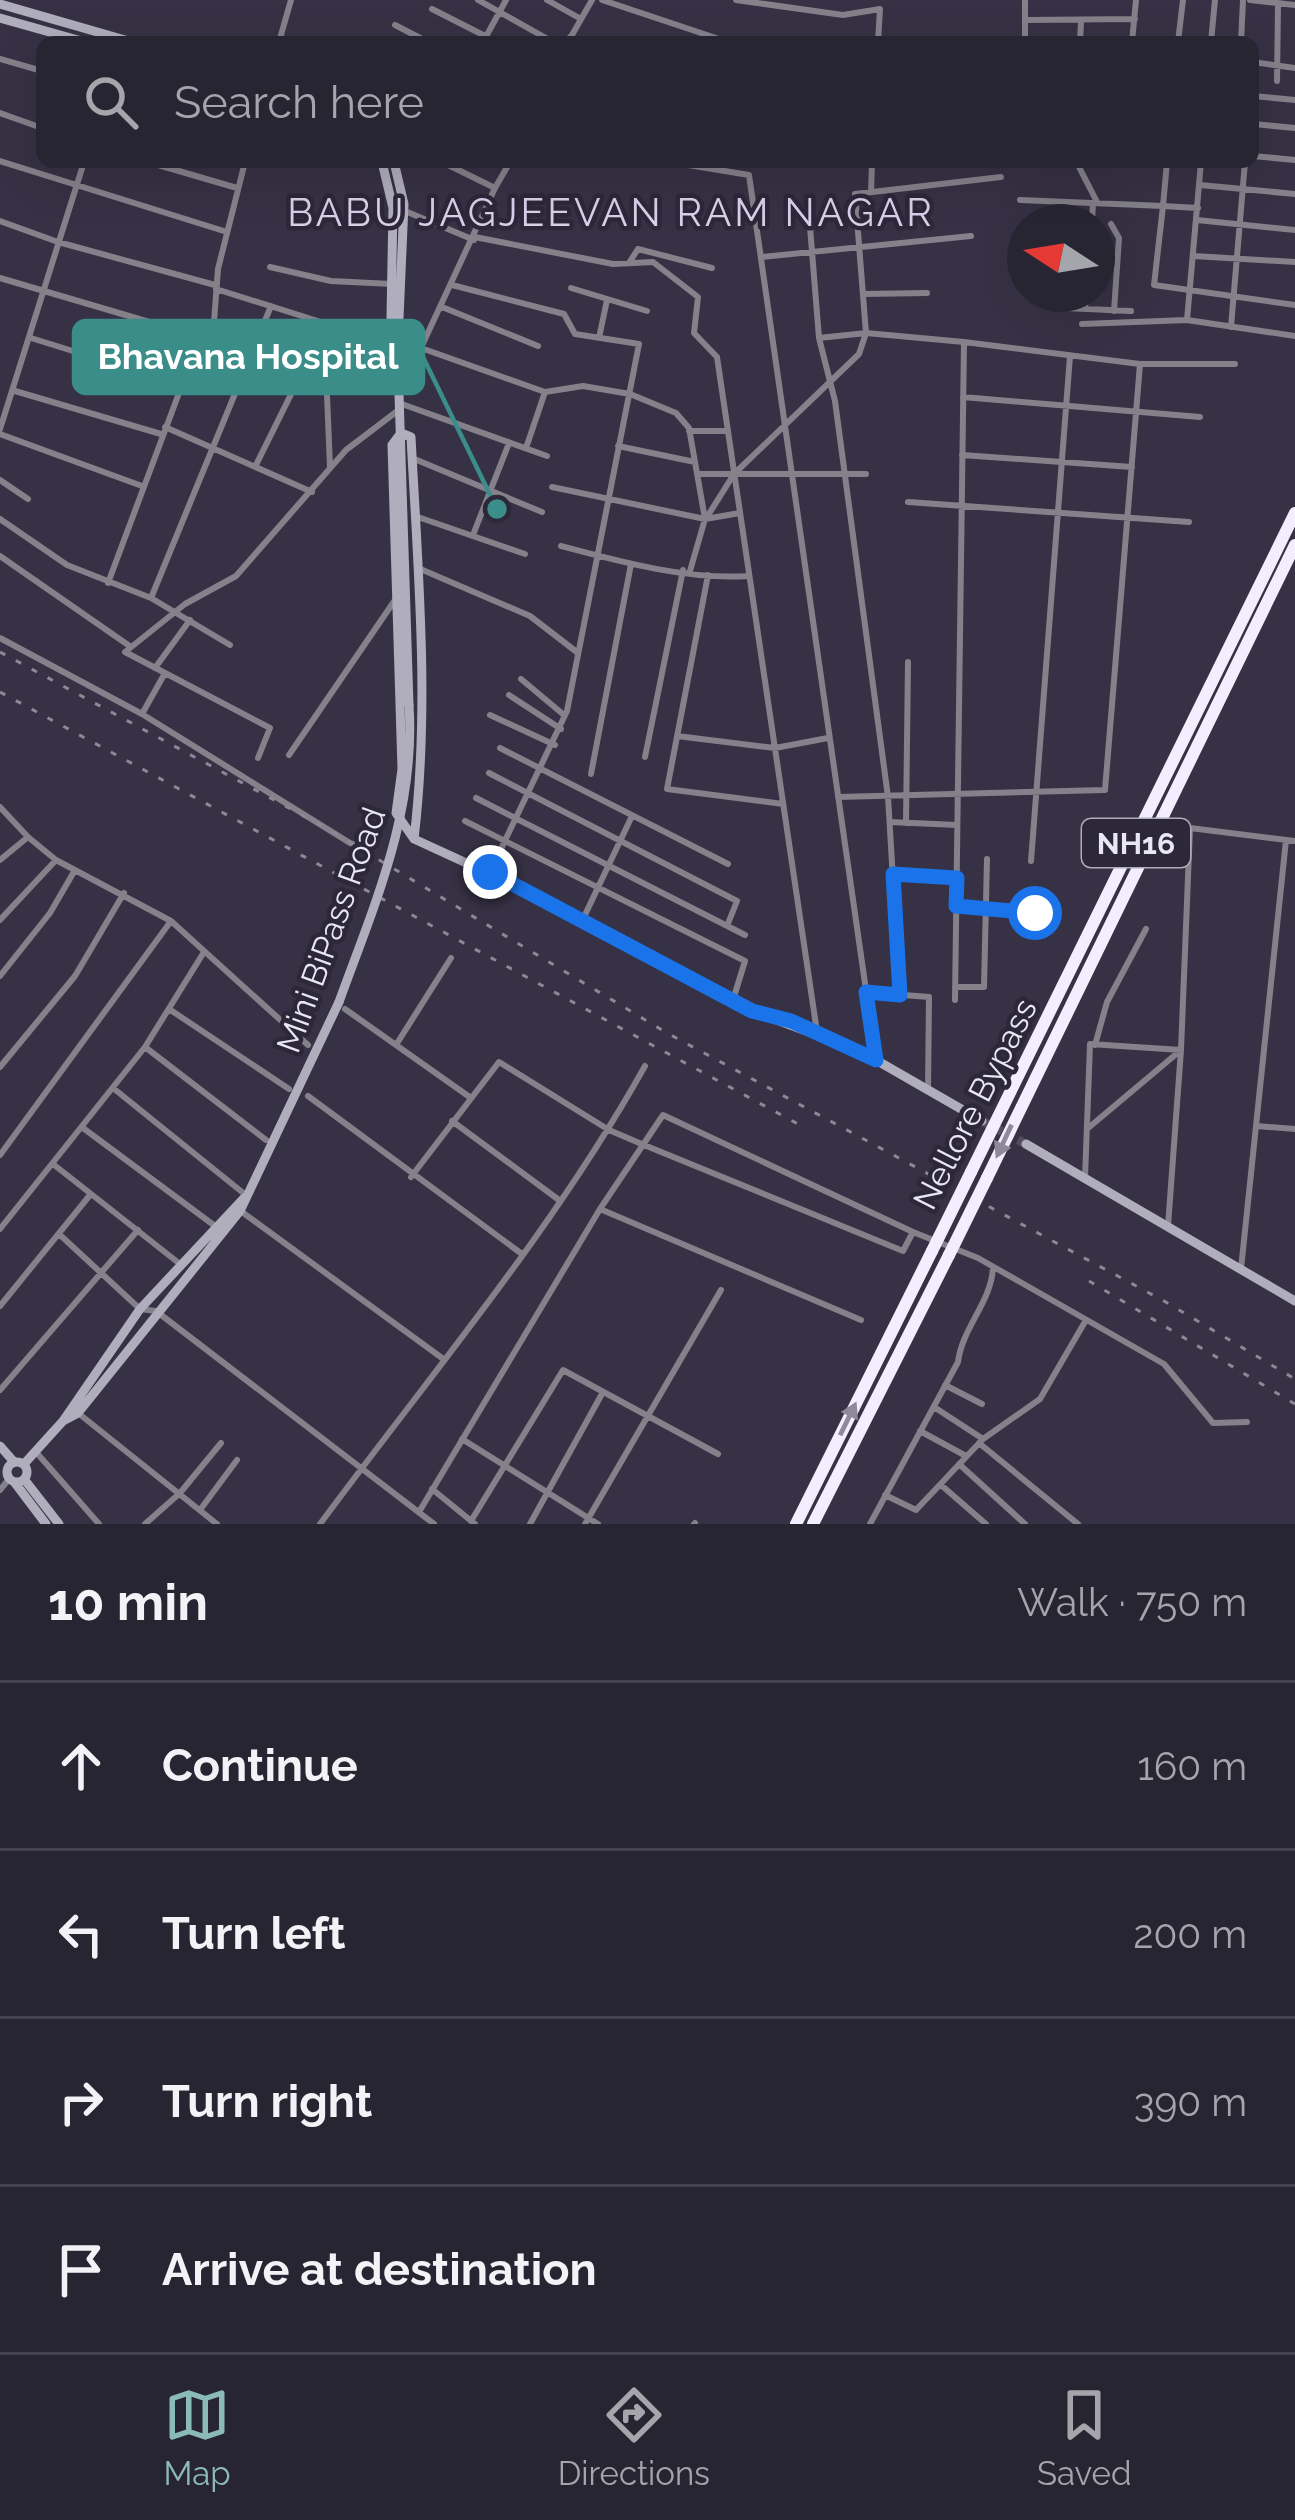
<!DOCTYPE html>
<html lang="en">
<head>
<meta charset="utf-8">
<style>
  :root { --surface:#282533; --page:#302d3b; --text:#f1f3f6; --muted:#a5a5ac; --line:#44424e; --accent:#8bbbb9 }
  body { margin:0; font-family:Raleway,sans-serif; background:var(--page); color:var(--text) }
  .compass { position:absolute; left:1007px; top:204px; width:108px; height:108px; border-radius:50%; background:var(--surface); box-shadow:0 12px 48px #0002; rotate:282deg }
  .stop { position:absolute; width:36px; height:36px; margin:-27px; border:9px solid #1a73e8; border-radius:50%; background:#fff }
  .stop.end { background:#1a73e8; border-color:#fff; box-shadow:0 3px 12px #0008 }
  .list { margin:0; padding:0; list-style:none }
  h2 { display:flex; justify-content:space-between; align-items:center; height:156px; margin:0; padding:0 48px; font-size:51px }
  h2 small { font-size:39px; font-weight:400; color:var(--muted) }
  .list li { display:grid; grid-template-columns:78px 1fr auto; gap:36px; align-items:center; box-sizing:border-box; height:168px; padding:0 48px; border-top:3px solid var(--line) }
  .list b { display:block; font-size:45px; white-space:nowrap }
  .list em { font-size:39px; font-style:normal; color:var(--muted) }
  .icon { flex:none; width:66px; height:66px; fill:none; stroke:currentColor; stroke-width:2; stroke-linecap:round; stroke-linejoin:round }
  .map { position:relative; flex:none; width:1295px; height:1524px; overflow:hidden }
  .search { position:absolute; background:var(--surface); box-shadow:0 12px 48px #0002; left:36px; right:36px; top:36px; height:132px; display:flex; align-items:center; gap:30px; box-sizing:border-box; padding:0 42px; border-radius:18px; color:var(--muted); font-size:45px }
  .sheet { height:828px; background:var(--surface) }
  nav { display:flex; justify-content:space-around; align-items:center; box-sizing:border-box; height:168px; border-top:3px solid var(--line); background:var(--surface); font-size:33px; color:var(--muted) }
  nav a { display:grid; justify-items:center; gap:6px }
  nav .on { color:var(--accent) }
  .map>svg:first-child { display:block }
</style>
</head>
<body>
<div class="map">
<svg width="1295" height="1524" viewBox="0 0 1295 1524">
  <rect width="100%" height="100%" fill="#363144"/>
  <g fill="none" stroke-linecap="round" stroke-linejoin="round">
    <path stroke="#514c5e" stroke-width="9" stroke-dasharray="9 4.5" stroke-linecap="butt" d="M982 1121 1026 1144"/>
    <path stroke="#84818b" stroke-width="6" d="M478 0 553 42
      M547 0 581 19
      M602 0 728 42
      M736 0 843 15 880 9 878 42
      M1250 0 1295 5
      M432 9 497 42
      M1026 20 1135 19
      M395 25 428 42
      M570 37 586 42
      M279 42 291 0
      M483 42 506 0
      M568 42 592 0
      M1025 42V0
      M1080 42 1081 22
      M1132 42 1136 0
      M1178 42 1183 0
      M1211 42 1215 0
      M1241 42 1243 0
      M0 59 42 71
      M1253 62 1295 68
      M1277 81 1278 5
      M1253 96 1295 100
      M0 113 42 128
      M1253 124 1295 128
      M1253 156 1295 160
      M0 161 227 232
      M148 162 237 188
      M670 162 749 175 876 1060
      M1077 164H1166
      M1078 165 1097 202
      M1200 185 1295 194
      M495 188 510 162
      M871 192 872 162
      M1020 200 1163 206 1167 162
      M808 202 819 338 835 401 888 797 900 995
      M1198 208 1163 206 1154 285 1295 305
      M405 211 474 240
      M1197 220 1295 230
      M0 221 58 242 215 285
      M1092 222 1093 203
      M1111 224 1119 238 1114 311
      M475 237 613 264 653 262 698 297 694 333 717 357 817 1032
      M1194 256 1295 262
      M761 257 971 236
      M629 263 638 249 712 268
      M270 267 331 281 392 284
      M0 278 207 339
      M452 285 564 314 575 334 639 344 567 711 490 872
      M571 288 647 311
      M216 289 324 323 330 467
      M863 294 927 293
      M442 307 538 346
      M1065 308 1131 311
      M1085 309 1086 294
      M1187 320 1201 162
      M1082 324 1187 320 1295 336
      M1231 327 1245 162
      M31 338 182 385
      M599 338 607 300
      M819 338 866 333 855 194 1001 177
      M421 348 545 392 583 386 630 394 676 413 689 428 705 519 690 571
      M15 391 161 434
      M400 393 495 188 442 162
      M963 397 1200 417
      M399 403 547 456
      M165 427 312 492
      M0 429 84 162
      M689 431H728
      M0 434 142 486
      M618 446 695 462
      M526 448 545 392
      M962 455 1132 467
      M412 458 542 512
      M256 465 307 362 326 361
      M698 474H866
      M0 480 28 499
      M552 487 705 519 740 513
      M908 502 1189 522
      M415 516 525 554
      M707 517 734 474 859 354 866 333 964 342
      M0 519 67 565 151 598 230 645
      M473 535 509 443
      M561 546C621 562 687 580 749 576
      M0 556 131 647
      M418 568 530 616 578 653
      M708 575 667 789 783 804
      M108 583 182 385 214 322 218 269 245 162
      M151 598 271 306
      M0 638 142 714 350 843 371 850
      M155 668 190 620
      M521 679 564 715
      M509 695 561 729
      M142 714 165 673
      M490 715 555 745
      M677 736 775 748 828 738
      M500 748 728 864
      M289 755 395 600
      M645 757 683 570
      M258 758 270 728 125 652 185 604 236 576 346 450 400 409
      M489 773 737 901 727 926
      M591 774 631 564
      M838 797 1105 790 1140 364
      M476 798 745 935
      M0 807 28 837 0 860
      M465 821 745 961 733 1000
      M890 822 957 825
      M906 823 908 662
      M28 837 56 860
      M1031 861 1070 356
      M893 874 955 878
      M956 906 1035 913
      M583 919 632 816
      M0 920 56 860 171 921 308 1045
      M0 976 50 913 75 870
      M955 987H984L987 859
      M866 992 929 997 928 1090
      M955 1000 964 342 1140 364H1235
      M169 1009 289 1089
      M345 1009 471 1098
      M396 1045 451 958
      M1095 1045 1107 1002 1146 929
      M145 1047 266 1140
      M0 1067 75 976 124 893
      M113 1088 247 1196
      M308 1096 522 1254
      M452 1121 559 1200
      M1256 1126 1295 1129
      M83 1128 215 1226
      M1087 1129 1181 1050 1190 828 1295 841
      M0 1155 171 921
      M53 1164 180 1264
      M411 1177 499 1062 609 1130 644 1145 903 1251 913 1232 978 1258 1164 1364 1213 1423 1247 1422
      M1085 1178 1090 1044 1181 1050 1168 1226
      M600 1209 861 1320
      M242 1212 442 1358
      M0 1229 145 1047 204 952
      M59 1234 140 1309 156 1311 434 1524
      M1241 1269 1286 840
      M0 1306 90 1195
      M945 1385 982 1404
      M0 1390 138 1230
      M934 1407 983 1439
      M78 1413 217 1524
      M920 1431 966 1456
      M462 1439 598 1524
      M979 1443 1078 1524
      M36 1452 99 1524
      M959 1464 1025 1524
      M941 1485 986 1524
      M432 1489 475 1524
      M0 1490 9 1479
      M885 1495 916 1510 983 1439 1040 1399 1086 1320
      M200 1510 237 1460
      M419 1512 600 1209 663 1115 913 1232
      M471 1521 563 1370 718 1454
      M145 1524 180 1493 221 1443
      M320 1524C431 1374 554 1229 645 1066
      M530 1524 603 1392
      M585 1524 721 1290
      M694 1524 695 1523
      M870 1524 958 1362C962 1328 992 1301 993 1267"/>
    <path stroke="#b0adbc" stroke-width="9" d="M0 4 132 42
      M0 18 85 42
      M382 162 393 208 391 317 398 363 409 705
      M394 162 404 204 398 341
      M414 839C430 705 418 571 411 437L401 433 392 445 402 769 396 813 414 839 534 894 753 1011 862 1052 982 1121
      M1026 1144 1295 1301
      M63 1421 140 1309 244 1198
      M0 1446 14 1462
      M7 1472a10 10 0 1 1 20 0a10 10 0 1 1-20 0Z
      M24 1464 63 1421 78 1413 240 1211 339 1002
      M24 1479 59 1524
      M15 1483 46 1524"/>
    <path stroke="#f2eefd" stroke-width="12" d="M971 1172 1295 513
      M987 1178 1295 545
      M796 1524 932 1251
      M813 1524 949 1255"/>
    <path stroke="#8c8898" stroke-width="3" stroke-dasharray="6 12" stroke-linecap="butt" d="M0 652 326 828 667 1033 1164 1301 1295 1379
      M0 692 798 1124
      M1089 1281 1295 1404"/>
    <path stroke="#b0adbc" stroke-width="9" d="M339 1002C375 903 416 812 409 705"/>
    <path stroke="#f2eefd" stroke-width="12" d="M932 1251 971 1172
      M949 1255 987 1178"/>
  </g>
  <defs><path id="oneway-solid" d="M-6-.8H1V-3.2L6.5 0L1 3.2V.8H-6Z" transform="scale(3)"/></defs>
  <g fill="#8f8a9b">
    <use href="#oneway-solid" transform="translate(1004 1141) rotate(115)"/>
    <use href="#oneway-solid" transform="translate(848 1419) rotate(-64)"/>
  </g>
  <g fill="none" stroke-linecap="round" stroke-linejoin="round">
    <path stroke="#1a73e8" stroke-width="15" d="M490 872 752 1011 791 1021 876 1060 866 992 900 995 893 874 957 878 956 906 1035 913"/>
  </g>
  <g text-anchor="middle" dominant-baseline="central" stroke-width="9" stroke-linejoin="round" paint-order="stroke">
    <rect fill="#2c2739" stroke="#b0adbb" stroke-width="3" x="1082" y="819" width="108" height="48" rx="9"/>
    <g font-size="30" font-weight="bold" fill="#e9e7f3">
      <text x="1136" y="843">NH16</text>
    </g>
    <g font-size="33" fill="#e9e7f3" stroke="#2c2739">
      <text transform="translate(331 930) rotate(-70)">Mini BiPass Road</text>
      <text transform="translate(975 1104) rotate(-63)">Nellore Bypass</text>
    </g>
    <g font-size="39" letter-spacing="3" fill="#d6d0e8" stroke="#2c2739">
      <text x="611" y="212">BABU JAGJEEVAN RAM NAGAR</text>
    </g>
  </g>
  <path fill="none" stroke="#3b8d89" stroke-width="4.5" d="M497 509L423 357"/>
  <circle fill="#3b8d89" stroke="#2c2739" stroke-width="4.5" cx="497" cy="509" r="12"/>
  <rect fill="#3b8d89" stroke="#3b8d89" stroke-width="4.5" x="74" y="321" width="349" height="72" rx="12"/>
  <g font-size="36" text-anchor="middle" font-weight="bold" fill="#fff">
    <text x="248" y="369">Bhavana Hospital</text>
  </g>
</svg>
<svg class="compass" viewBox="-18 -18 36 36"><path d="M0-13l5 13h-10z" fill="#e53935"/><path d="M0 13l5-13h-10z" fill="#a5a5ac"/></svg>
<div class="stop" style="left:1035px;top:913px"></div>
<div class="stop end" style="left:490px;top:872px"></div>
<div class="search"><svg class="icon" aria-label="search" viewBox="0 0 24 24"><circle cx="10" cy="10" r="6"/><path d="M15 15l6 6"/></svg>Search here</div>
</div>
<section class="sheet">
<h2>10 min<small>Walk · 750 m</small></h2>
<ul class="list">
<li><svg class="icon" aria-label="ahead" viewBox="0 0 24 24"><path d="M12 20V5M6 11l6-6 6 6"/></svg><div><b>Continue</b></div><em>160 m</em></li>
<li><svg class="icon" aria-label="left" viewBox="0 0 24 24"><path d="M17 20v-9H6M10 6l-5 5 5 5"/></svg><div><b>Turn left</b></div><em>200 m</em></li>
<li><svg class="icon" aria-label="right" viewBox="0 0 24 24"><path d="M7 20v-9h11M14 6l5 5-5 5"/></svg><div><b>Turn right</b></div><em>390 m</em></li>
<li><svg class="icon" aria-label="arrive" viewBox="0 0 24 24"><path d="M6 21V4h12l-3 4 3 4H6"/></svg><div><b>Arrive at destination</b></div></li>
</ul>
</section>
<nav>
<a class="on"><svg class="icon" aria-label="map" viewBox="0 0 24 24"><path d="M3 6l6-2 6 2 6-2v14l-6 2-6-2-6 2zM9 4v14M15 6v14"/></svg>Map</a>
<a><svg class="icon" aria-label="directions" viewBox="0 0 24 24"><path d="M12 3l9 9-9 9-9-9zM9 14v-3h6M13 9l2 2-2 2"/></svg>Directions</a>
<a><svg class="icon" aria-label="saved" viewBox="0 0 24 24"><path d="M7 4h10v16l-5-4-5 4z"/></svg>Saved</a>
</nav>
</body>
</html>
